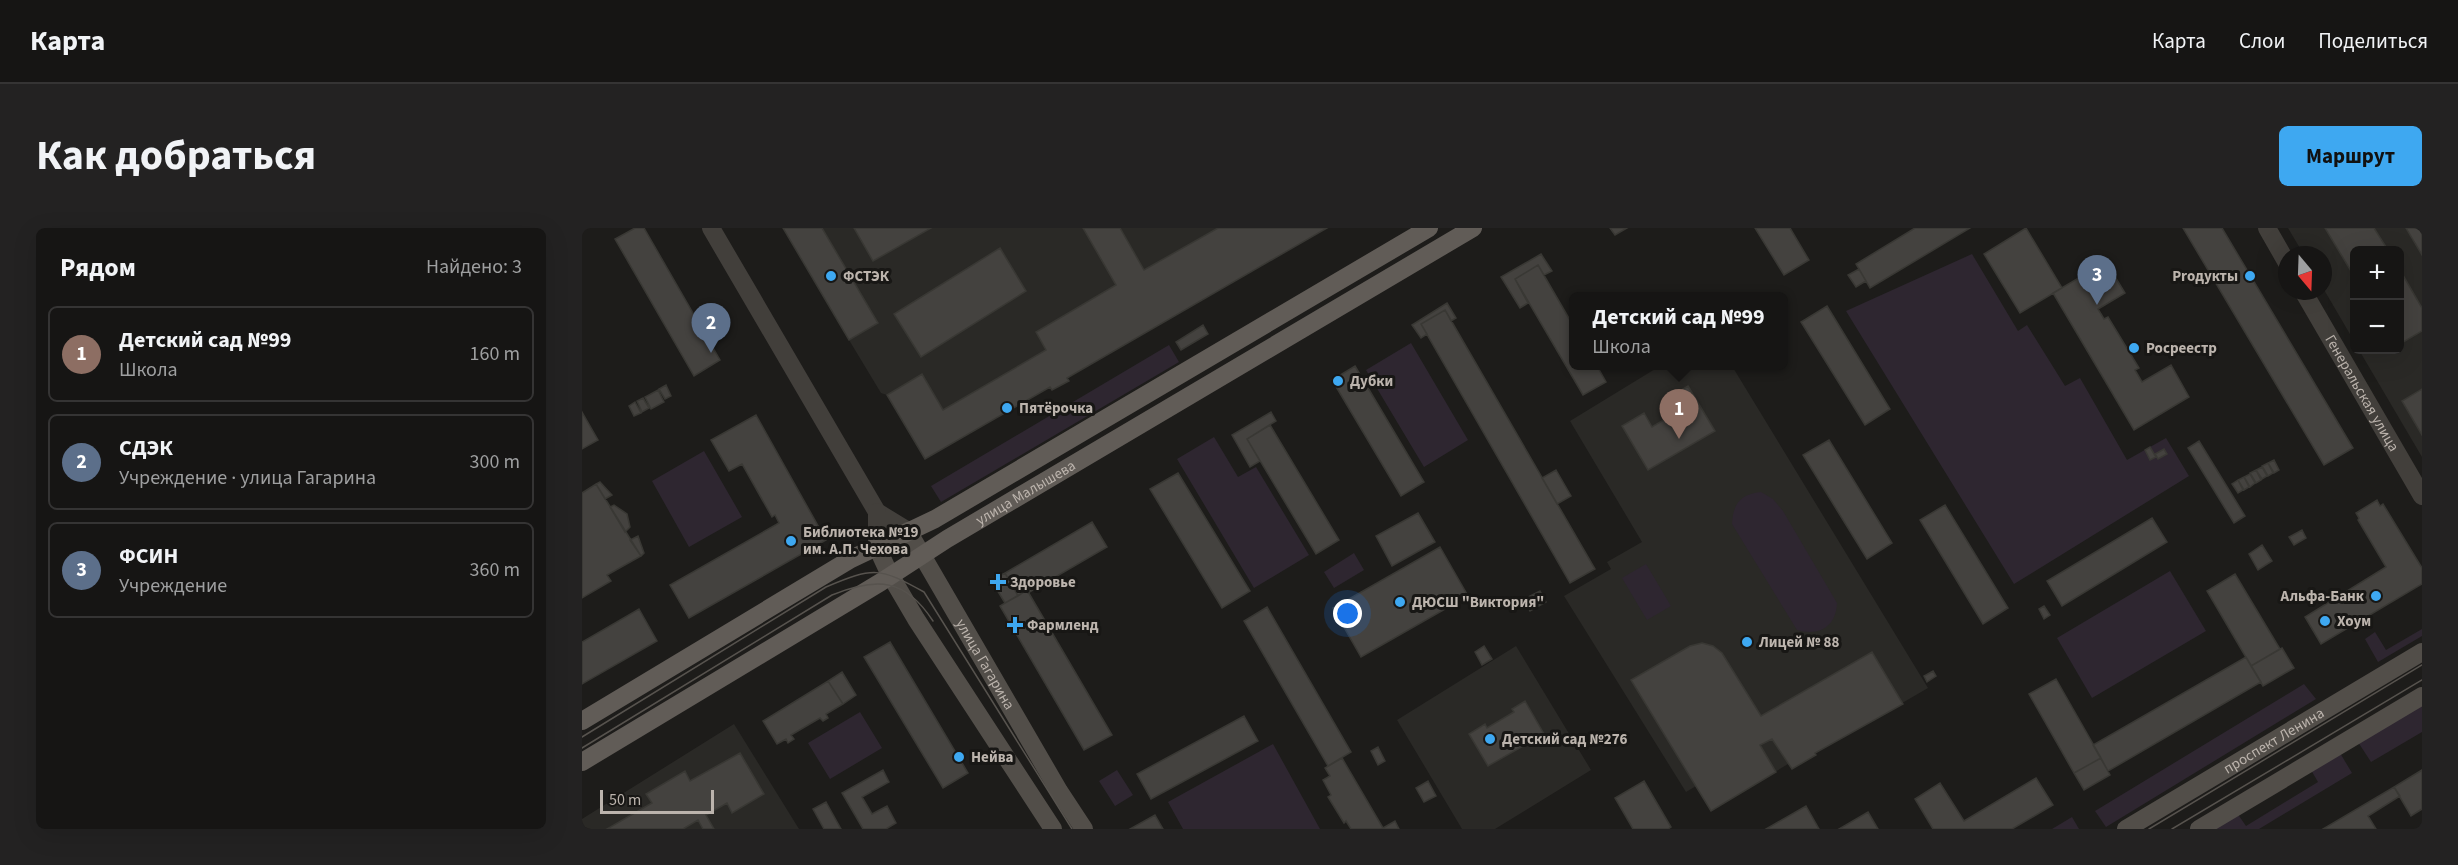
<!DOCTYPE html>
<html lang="ru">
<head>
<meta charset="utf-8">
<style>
  :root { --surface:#161514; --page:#232222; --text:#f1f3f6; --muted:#9e9fa0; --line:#353434; --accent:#3ea8f1 }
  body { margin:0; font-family:"Source Sans 3",sans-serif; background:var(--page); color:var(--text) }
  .controls { position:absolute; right:18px; top:18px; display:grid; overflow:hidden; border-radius:9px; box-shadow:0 6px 24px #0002 }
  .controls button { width:54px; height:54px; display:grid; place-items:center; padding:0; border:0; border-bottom:2px solid var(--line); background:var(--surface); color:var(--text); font:30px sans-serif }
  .compass { position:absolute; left:1696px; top:18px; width:54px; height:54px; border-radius:50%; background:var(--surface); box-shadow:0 6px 24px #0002; rotate:161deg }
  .scale { position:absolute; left:18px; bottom:15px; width:114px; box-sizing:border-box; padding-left:6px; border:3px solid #bcb4ad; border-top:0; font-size:16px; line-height:21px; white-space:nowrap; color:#bcb4ad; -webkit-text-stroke:4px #181715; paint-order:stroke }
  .you { position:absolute; left:766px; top:386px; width:21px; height:21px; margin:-15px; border:4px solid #fff; border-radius:50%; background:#1a73e8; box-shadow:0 0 0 9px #1a73e833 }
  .badge { display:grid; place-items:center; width:39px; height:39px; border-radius:50%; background:var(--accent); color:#fff; font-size:20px; font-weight:700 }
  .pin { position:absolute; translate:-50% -50px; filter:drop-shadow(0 2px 3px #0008) }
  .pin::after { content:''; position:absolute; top:32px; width:21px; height:18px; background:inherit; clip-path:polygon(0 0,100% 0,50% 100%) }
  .popup { position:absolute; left:987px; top:64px; width:219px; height:78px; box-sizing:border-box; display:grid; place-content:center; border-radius:9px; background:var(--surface); filter:drop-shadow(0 2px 4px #0005); font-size:20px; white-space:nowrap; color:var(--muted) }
  .popup b { font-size:22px; color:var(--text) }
  .popup::after { content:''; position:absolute; left:50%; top:100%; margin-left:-12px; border:12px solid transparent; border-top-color:var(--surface) }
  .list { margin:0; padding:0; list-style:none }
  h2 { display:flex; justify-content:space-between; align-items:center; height:78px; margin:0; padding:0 24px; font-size:26px }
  h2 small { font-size:20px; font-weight:400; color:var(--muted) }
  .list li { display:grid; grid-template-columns:39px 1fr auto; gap:18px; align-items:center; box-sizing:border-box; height:96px; margin:0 12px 12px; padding:0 12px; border:2px solid var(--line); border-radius:9px }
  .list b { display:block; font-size:22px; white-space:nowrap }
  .list p { margin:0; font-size:20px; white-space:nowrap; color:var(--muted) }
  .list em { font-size:20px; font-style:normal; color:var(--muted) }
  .map { position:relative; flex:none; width:1840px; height:601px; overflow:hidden; border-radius:9px }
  header { display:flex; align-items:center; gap:36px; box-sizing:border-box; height:84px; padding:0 30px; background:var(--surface); border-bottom:2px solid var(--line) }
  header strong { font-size:28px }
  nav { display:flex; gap:33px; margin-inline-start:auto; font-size:21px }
  .intro { display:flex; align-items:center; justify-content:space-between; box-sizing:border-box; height:144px; padding:0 36px }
  h1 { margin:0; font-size:42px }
  .button { padding:15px 27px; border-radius:9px; background:var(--accent); color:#111; font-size:21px; font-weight:700 }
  main { display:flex; gap:36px; padding:0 36px }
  aside { flex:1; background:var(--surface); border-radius:9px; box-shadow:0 6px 24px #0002 }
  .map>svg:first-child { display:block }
</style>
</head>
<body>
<header>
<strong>Карта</strong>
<nav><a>Карта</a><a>Слои</a><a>Поделиться</a></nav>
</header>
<div class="intro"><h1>Как добраться</h1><a class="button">Маршрут</a></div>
<main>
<aside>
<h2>Рядом<small>Найдено: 3</small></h2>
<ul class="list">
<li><span class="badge" style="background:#8d6e63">1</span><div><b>Детский сад №99</b><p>Школа</p></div><em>160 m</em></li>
<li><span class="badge" style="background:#5c6f8a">2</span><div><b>СДЭК</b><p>Учреждение · улица Гагарина</p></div><em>300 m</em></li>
<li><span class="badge" style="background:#5c6f8a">3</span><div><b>ФСИН</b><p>Учреждение</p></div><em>360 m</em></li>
</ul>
</aside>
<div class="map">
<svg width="1840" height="601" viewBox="0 0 1840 601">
  <rect width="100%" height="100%" fill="#1d1c1a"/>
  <path fill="#2a2926" d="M240 0H745L485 150 487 153 470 162 468 159 343 231 305 167 299 165 267 112 296 95Z
    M1706 0H1840V229L1777 122H1818V22H1772V113L1741 60V27H1722Z
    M1078 138H1150L1346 460 1234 525V527L1210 541 1206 536 1129 583 1114 558 1104 564 982 368 1029 341 1025 334 1060 314 988 193Z
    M934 418 1009 542 913 601H880L815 492Z
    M152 496 217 601H0V591Z"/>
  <path fill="#2e2630" d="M1390 26 1436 103 1445 97 1483 158 1498 150 1545 232 1584 210 1607 248 1432 356 1264 83Z
    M829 115 886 212 842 239 784 142Z
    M587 117 597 134 359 274 349 258Z
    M632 209 656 249 674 239 727 327 672 360 595 231Z
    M122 223 160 289 107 319 70 253Z
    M1179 264 1191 271 1201 283 1255 375C1254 400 1236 408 1215 402L1150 296C1151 276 1158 266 1179 264Z
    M772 325 782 342 752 360 742 344Z
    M1064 336 1089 378 1065 392 1040 350Z
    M1588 343 1624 403 1510 470 1475 410Z
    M1840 401V408L1796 434 1783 411 1793 404 1804 422Z
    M1722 456 1734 471 1524 599 1513 583Z
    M1840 475V504L1789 534 1776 514Z
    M278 484 300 520 248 551 226 515Z
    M691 516 738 601H601L586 574Z
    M1758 525 1770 545 1677 601H1629L1655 585 1664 598 1736 554 1729 542Z
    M535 542 551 567 533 578 517 553Z
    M1490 589 1497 601H1470Z"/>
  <path fill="#44423f" stroke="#393834" stroke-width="1.5" d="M53 0H62L138 132 112 148 33 11Z
    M201 0H240L296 95 267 112Z
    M272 0H349L291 33Z
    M501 0H538L562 42 636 0H745L485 150 487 153 470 162 468 159 343 231 305 167 340 146 361 182 464 122 454 104 534 57Z
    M1028 0H1045L1033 7Z
    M1173 0H1208L1227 32 1202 47Z
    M1333 0H1388L1288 60 1274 36Z
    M1444 0 1480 60 1438 85 1402 26Z
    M1601 0H1640L1771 220 1742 237Z
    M1743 0H1792L1806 22H1772V48Z
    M1824 0H1840V27Z
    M418 20 444 63 339 129 312 86Z
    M959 26 970 43 962 47 956 37 933 51 946 75 938 80 919 49Z
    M1524 34 1543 65 1516 81 1522 91 1526 89 1557 140 1553 142 1560 154 1589 137 1607 169 1552 202 1471 65Z
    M956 37 992 99V138H1015L1024 154 1001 167 933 51Z
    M1277 41 1284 53 1274 59 1266 47Z
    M1818 42 1840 80V103L1818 116Z
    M865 75 874 90 869 93 863 82 839 96 845 106 839 110 830 97Z
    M1245 78 1308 181 1283 197 1219 94Z
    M863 82 1013 341 988 355 839 96Z
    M621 97 626 106 599 122 594 114Z
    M773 138 842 254 819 268 750 152Z
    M84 157 89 168 83 171 77 161Z
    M1106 158 1133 203 1066 242 1040 198 1062 185 1070 199 1095 184 1086 170Z
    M1840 161V207L1820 173Z
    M76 162 82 174 69 181 63 169Z
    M61 170 67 180 60 184 55 173Z
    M53 174 59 185 52 188 47 178Z
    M0 184 16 212 0 221Z
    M689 184 694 193 665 211 678 233 668 239 650 207Z
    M174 187 244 312 107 390 88 357 197 295 193 287 190 289 160 236 147 243 129 212Z
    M688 197 757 312 734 326 665 211Z
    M1247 212 1310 315 1285 331 1221 227Z
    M1617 213 1663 288 1652 295 1606 220Z
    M1568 219 1574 229 1568 232 1563 222Z
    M1582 221 1585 226 1576 231 1573 226Z
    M1692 232 1697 242 1692 245 1686 235Z
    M1686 235 1691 245 1686 248 1680 238Z
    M1680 239 1685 248 1680 251 1674 242Z
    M974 242 989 268 975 276 960 250Z
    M1674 242 1679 252 1674 255 1668 245Z
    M596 245 668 363 640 380 568 261Z
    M1668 246 1673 255 1668 259 1662 249Z
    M1662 249 1667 259 1662 262 1656 252Z
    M1656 252 1661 262 1656 265 1650 256Z
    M18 254 30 267 23 271 14 256Z
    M14 256 59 328 25 347 29 353 0 370V265Z
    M1795 272 1798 278 1801 276 1840 340V356L1739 416 1723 389 1804 339 1776 292 1777 290 1774 285Z
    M32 277 45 286 48 299 43 304 28 279Z
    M1363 277 1426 380 1401 396 1338 292Z
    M836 285 853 314 810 338 794 308Z
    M1570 290 1585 314 1480 378 1465 353Z
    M510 294 525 319 446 365 445 362 436 368 423 345Z
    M1720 302 1724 310 1712 317 1707 309Z
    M56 308 62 325 59 328 48 312Z
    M1680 317 1690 333 1676 342 1667 326Z
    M858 319 886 368 779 429 751 380Z
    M423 345 436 368 423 375 409 352Z
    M1653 346 1698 421 1669 438 1625 363Z
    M445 362 530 507 502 522 418 378Z
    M958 363 964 374 948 383 942 371Z
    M1462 378 1468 387 1462 391 1457 381Z
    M685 379 769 524 746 538 662 393Z
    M57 381 75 413 0 456V414Z
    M308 414 386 545 361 560 282 429Z
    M1120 415 1131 418 1140 425 1179 488 1290 424 1321 476 1233 525 1234 527 1210 541 1190 511 1178 517 1194 544 1129 583 1049 452 1108 418Z
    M902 418 910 431 900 437 893 424Z
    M1700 420 1712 440 1681 458 1669 438Z
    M1664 429 1679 454 1526 543 1511 517Z
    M1351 443 1354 448 1345 454 1342 448Z
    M260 444 274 467 261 476 246 453Z
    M1474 451 1519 530 1492 545 1447 466Z
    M246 453 261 476 244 486 246 490 241 493 238 490 209 507 212 511 206 515 204 511 195 516 181 493Z
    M943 473 962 506 906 538 887 506 903 496 905 500 932 484 930 481Z
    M662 488 676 513 569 571 555 546Z
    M796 519 803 533 796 537 789 523Z
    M158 525 182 566 150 585 145 575 124 587 132 601H121L116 592 101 601H25L70 575 64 566 103 543 108 553Z
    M760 530 801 600 799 601H769L764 593 762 595 746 569 749 567 741 552 748 548 743 540Z
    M1519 530 1528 547 1502 562 1492 545Z
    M301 542 307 554 280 569 290 586 305 578 314 595 304 601H281L260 565Z
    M1840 542V581L1829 588 1812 559Z
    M1454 550 1471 577 1430 601H1351L1333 571 1358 555 1382 593Z
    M846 553 854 568 842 574 834 560Z
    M1062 553 1089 599 1086 601H1051L1033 570Z
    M1812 559 1818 568 1786 588 1794 601H1741Z
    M244 574 259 601H242L231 581Z
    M1224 578 1237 601H1184Z
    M1286 584 1296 601H1257Z
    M573 587 581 601H548Z
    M813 593 817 601H799L801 600Z"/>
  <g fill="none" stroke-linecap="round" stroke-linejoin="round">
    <g stroke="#423f3b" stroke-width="18">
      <path d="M129 0 295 284 326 303"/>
      <path d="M1685 0 1705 35"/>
      <path id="s1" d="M1721 63 1840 268"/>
      <path d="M295 284V319"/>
    </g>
    <g stroke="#524e49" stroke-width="18">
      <path id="s2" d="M326 303 477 563 502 601"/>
      <path d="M295 319 307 345 334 391 471 601"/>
      <path id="s3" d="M1544 601 1840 424"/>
      <path d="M1617 601 1840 468"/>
    </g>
    <g stroke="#615c57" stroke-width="18">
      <path d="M0 493 269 331 353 291 847 0"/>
      <path id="s4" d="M0 534 299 354 365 311 891 0"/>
    </g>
    <path stroke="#57534e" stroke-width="1.5" d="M0 509 244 359C292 339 297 339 342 364L490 601
      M0 520 250 367C295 349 323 350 351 393
      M1567 601 1840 437
      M1590 601 1840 452"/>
  </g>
  <g fill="#3ea8f1" stroke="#181715" stroke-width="2">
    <circle cx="249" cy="48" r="6"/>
    <circle cx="1668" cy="48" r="6"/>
    <circle cx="1552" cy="120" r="6"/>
    <circle cx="756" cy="153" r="6"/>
    <circle cx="425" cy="180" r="6"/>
    <circle cx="209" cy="313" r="6"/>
    <path d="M413 345h6v6h6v6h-6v6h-6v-6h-6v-6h6z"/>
    <circle cx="1794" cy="368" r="6"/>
    <circle cx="818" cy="374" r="6"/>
    <circle cx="1743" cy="393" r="6"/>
    <path d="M430 388h6v6h6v6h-6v6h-6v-6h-6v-6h6z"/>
    <circle cx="1165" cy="414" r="6"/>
    <circle cx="908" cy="511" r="6"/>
    <circle cx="377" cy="529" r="6"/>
  </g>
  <g text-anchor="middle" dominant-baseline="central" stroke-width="6" stroke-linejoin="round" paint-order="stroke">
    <g font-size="15" font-weight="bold" fill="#bcb4ad" stroke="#181715" text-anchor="start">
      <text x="261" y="48">ФСТЭК</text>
      <text x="1656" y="48" text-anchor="end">Proдукты</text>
      <text x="1564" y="120">Росреестр</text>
      <text x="768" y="153">Дубки</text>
      <text x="437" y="180">Пятёрочка</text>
      <text x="221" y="304">Библиотека №19<tspan x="221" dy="17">им. А.П. Чехова</tspan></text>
      <text x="428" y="354">Здоровье</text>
      <text x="1782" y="368" text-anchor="end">Альфа-Банк</text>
      <text x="830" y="374">ДЮСШ "Виктория"</text>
      <text x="1755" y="393">Хоум</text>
      <text x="445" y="397">Фармленд</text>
      <text x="1177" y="414">Лицей № 88</text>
      <text x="920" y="511">Детский сад №276</text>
      <text x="389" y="529">Нейва</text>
    </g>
    <g font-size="15" fill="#bcb4ad" stroke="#181715">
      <text stroke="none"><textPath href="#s1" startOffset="118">Генеральская улица</textPath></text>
      <text stroke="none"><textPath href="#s4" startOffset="519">улица Малышева</textPath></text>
      <text stroke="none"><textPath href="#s2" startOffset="154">улица Гагарина</textPath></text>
      <text stroke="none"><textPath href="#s3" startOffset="172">проспект Ленина</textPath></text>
    </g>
  </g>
</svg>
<div class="controls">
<button>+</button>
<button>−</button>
</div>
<svg class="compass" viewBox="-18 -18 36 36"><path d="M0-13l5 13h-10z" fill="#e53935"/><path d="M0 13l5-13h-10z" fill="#9e9fa0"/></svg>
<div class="scale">50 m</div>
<div class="you"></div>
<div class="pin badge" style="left:1097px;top:211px;background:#8d6e63">1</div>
<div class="popup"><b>Детский сад №99</b>Школа</div>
<div class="pin badge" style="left:129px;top:125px;background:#5c6f8a">2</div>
<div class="pin badge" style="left:1515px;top:77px;background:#5c6f8a">3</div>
</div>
</main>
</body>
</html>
